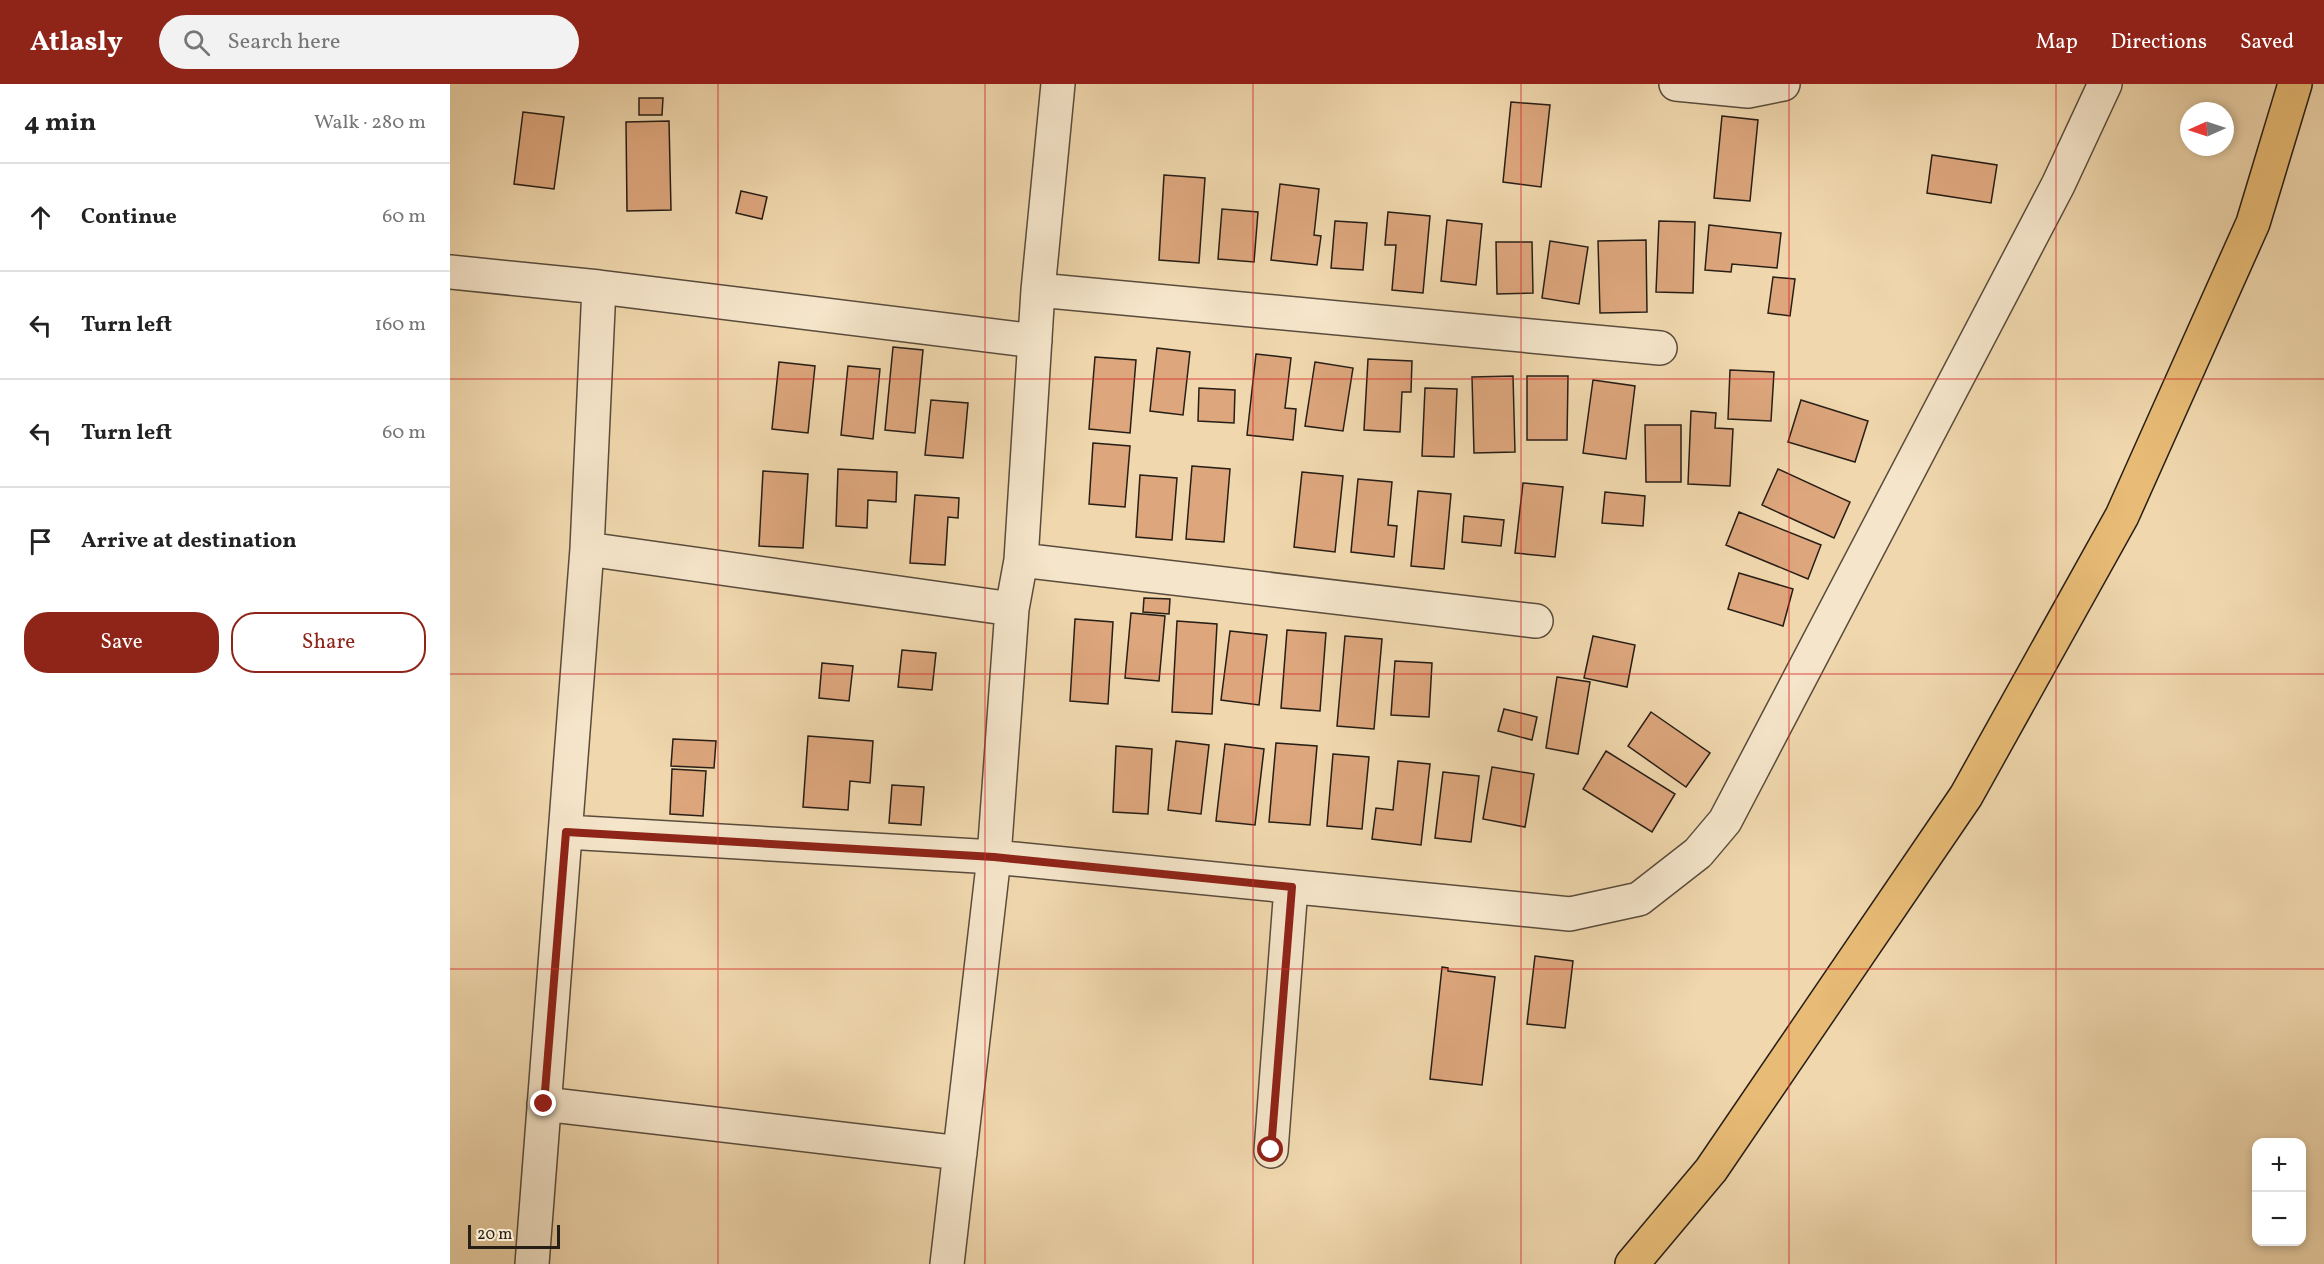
<!DOCTYPE html>
<html lang="en">
<head>
<meta charset="utf-8">
<style>
  :root { --surface:#fff; --page:#f2f2f2; --text:#222; --muted:#767676; --line:#e0e0e0; --accent:#8f2418 }
  body { margin:0; font-family:Vollkorn,serif; background:var(--page); color:var(--text) }
  .controls { position:absolute; right:18px; bottom:18px; display:grid; overflow:hidden; border-radius:12px; box-shadow:0 3px 9px #0003 }
  .controls button { width:54px; height:54px; display:grid; place-items:center; padding:0; border:0; border-bottom:2px solid var(--line); background:var(--surface); color:var(--text); font:30px sans-serif }
  .compass { position:absolute; left:1730px; top:18px; width:54px; height:54px; border-radius:50%; background:var(--surface); box-shadow:0 3px 9px #0003; rotate:267deg }
  .scale { position:absolute; left:18px; bottom:15px; width:92px; box-sizing:border-box; padding-left:6px; border:3px solid #271e16; border-top:0; font-size:16px; line-height:21px; white-space:nowrap; color:#271e16; -webkit-text-stroke:4px #f5e5ca; paint-order:stroke }
  .stop { position:absolute; width:18px; height:18px; margin:-14px; border:4px solid #8f2418; border-radius:50%; background:#fff }
  .stop.end { background:#8f2418; border-color:#fff; box-shadow:0 2px 6px #0008 }
  .list { margin:0; padding:0; list-style:none }
  h2 { display:flex; justify-content:space-between; align-items:center; height:78px; margin:0; padding:0 24px; font-size:26px }
  h2 small { font-size:20px; font-weight:400; color:var(--muted) }
  .list li { display:grid; grid-template-columns:39px 1fr auto; gap:18px; align-items:center; box-sizing:border-box; height:108px; padding:0 24px; border-top:2px solid var(--line) }
  .list b { display:block; font-size:22px; white-space:nowrap }
  .list em { font-size:20px; font-style:normal; color:var(--muted) }
  .actions { display:flex; gap:12px; padding:18px 24px }
  .actions a { flex:1; padding:14px 0; border:2px solid var(--accent); border-radius:24px; text-align:center; font-size:21px; color:var(--accent) }
  .actions .main { background:var(--accent); color:#fff }
  .icon { flex:none; width:33px; height:33px; fill:none; stroke:currentColor; stroke-width:2; stroke-linecap:round; stroke-linejoin:round }
  .map { position:relative; flex:none; width:1874px; height:1180px; overflow:hidden }
  header { display:flex; align-items:center; gap:36px; box-sizing:border-box; height:84px; padding:0 30px; background:var(--accent); color:#fff }
  header strong { font-size:28px }
  nav { display:flex; gap:33px; margin-inline-start:auto; font-size:21px }
  .search { width:420px; height:54px; background:var(--page); display:flex; align-items:center; gap:15px; box-sizing:border-box; padding:0 21px; border-radius:33px; color:var(--muted); font-size:22px }
  main { display:flex }
  aside { flex:1; background:var(--surface) }
  .map>svg:first-child { display:block }
</style>
</head>
<body>
<header>
<strong>Atlasly</strong>
<div class="search"><svg class="icon" aria-label="search" viewBox="0 0 24 24"><circle cx="10" cy="10" r="6"/><path d="M15 15l6 6"/></svg>Search here</div>
<nav><a>Map</a><a>Directions</a><a>Saved</a></nav>
</header>
<main>
<aside>
<h2>4 min<small>Walk · 280 m</small></h2>
<ul class="list">
<li><svg class="icon" aria-label="ahead" viewBox="0 0 24 24"><path d="M12 20V5M6 11l6-6 6 6"/></svg><div><b>Continue</b></div><em>60 m</em></li>
<li><svg class="icon" aria-label="left" viewBox="0 0 24 24"><path d="M17 20v-9H6M10 6l-5 5 5 5"/></svg><div><b>Turn left</b></div><em>160 m</em></li>
<li><svg class="icon" aria-label="left" viewBox="0 0 24 24"><path d="M17 20v-9H6M10 6l-5 5 5 5"/></svg><div><b>Turn left</b></div><em>60 m</em></li>
<li><svg class="icon" aria-label="arrive" viewBox="0 0 24 24"><path d="M6 21V4h12l-3 4 3 4H6"/></svg><div><b>Arrive at destination</b></div></li>
</ul>
<div class="actions"><a class="main">Save</a><a>Share</a></div>
</aside>
<div class="map">
<svg width="1874" height="1180" viewBox="0 0 1874 1180">
  <rect width="100%" height="100%" fill="#f0d7ad"/>
  <filter id="stains"><feTurbulence type="fractalNoise" baseFrequency=".00333" numOctaves="4"/><feColorMatrix values="0 0 0 0 .2 0 0 0 0 .09 0 0 0 0 .02 0 0 0 .5 -.17"/></filter>
  <radialGradient id="worn" r=".72"><stop offset=".6" stop-color="#630" stop-opacity="0"/><stop offset="1" stop-color="#630" stop-opacity=".3"/></radialGradient>
  <path fill="#dda67d" stroke="#271e16" stroke-width="1.5" d="M189 14H213L212 31H189Z
    M1061 18 1100 21 1091 103 1053 98Z
    M73 28 114 33 104 105 64 100Z
    M1272 32 1308 36 1300 117 1264 114Z
    M219 37 221 126 177 127 176 38Z
    M1482 71 1547 81 1541 119 1477 109Z
    M714 91 755 94 749 179 709 176Z
    M830 100 869 105 864 151 871 152 867 181 821 176Z
    M291 107 317 113 312 135 286 129Z
    M772 125 808 128 804 178 768 175Z
    M938 128 980 132 973 209 942 206 946 161H935Z
    M997 136 1032 140 1026 201 991 197Z
    M885 137 917 139 913 186 881 184Z
    M1209 137 1245 138 1243 209 1206 208Z
    M1259 141 1331 149 1327 184 1282 180 1281 188 1255 186Z
    M1196 156 1197 228 1150 229 1148 157Z
    M1100 157 1138 163 1129 220 1092 214Z
    M1046 158H1082L1083 209 1047 210Z
    M1323 193 1345 195 1340 232 1318 229Z
    M443 263 473 266 465 349 435 346Z
    M707 264 740 268 733 331 700 327Z
    M806 270 841 274 835 324 846 325 843 356 797 351Z
    M645 273 686 276 680 349 639 345Z
    M918 275 962 277 961 308H952L950 348 914 346Z
    M329 278 365 282 358 349 322 345Z
    M865 278 903 284 893 347 855 342Z
    M398 282 430 285 423 355 391 351Z
    M1280 286 1324 288 1321 337 1278 335Z
    M1063 292 1065 368 1024 369 1022 293Z
    M1077 292H1118L1117 356H1077Z
    M1143 296 1185 302 1176 375 1133 369Z
    M749 304 785 306 784 339 748 337Z
    M975 304 1007 305 1004 373 972 372Z
    M481 316 518 319 513 374 475 371Z
    M1351 316 1418 337 1405 378 1338 358Z
    M1241 327 1266 329 1265 344 1283 345 1280 402 1238 400Z
    M1195 341H1231V398H1196Z
    M643 359 680 362 675 423 639 420Z
    M742 382 780 385 774 458 736 455Z
    M388 385 447 388 446 418 418 416 417 444 386 442Z
    M1328 385 1400 418 1384 454 1312 421Z
    M313 387 358 390 353 464 309 462Z
    M852 388 893 392 885 468 844 463Z
    M690 391 727 394 722 456 686 453Z
    M908 395 942 398 938 441 947 442 944 473 901 468Z
    M1073 399 1113 403 1105 473 1065 469Z
    M968 407 1001 410 994 485 961 482Z
    M1155 408 1195 412 1193 442 1152 439Z
    M465 411 509 414 508 434 498 433 495 481 460 479Z
    M1289 428 1371 461 1358 495 1276 461Z
    M1014 432 1054 436 1051 462 1012 458Z
    M1289 489 1343 505 1333 542 1278 525Z
    M694 514 720 515 719 530 693 528Z
    M681 529 715 532 709 597 675 594Z
    M625 535 663 538 658 620 620 617Z
    M727 537 767 540 762 630 722 628Z
    M837 546 876 549 870 627 831 624Z
    M780 547 817 551 809 621 771 616Z
    M895 552 932 555 924 645 887 642Z
    M1143 552 1185 561 1177 603 1134 594Z
    M452 566 486 569 482 606 448 603Z
    M945 577 982 579 979 633 941 631Z
    M372 579 403 582 399 617 369 614Z
    M1107 593 1140 598 1128 670 1096 664Z
    M1054 625 1087 633 1082 656 1048 647Z
    M1201 628 1260 669 1236 703 1178 662Z
    M358 652 423 657 420 699 400 697 398 726 353 723Z
    M223 655 266 657 264 684 221 682Z
    M726 657 759 661 751 730 718 726Z
    M826 659 867 662 860 741 819 738Z
    M775 660 814 665 805 741 766 737Z
    M666 662 702 665 698 730 663 728Z
    M1156 667 1225 710 1202 748 1133 705Z
    M883 670 919 673 912 745 877 742Z
    M948 677 980 680 971 761 922 755 926 724 943 726Z
    M1042 683 1084 690 1075 743 1033 735Z
    M222 685 256 687 253 732 220 730Z
    M993 688 1029 692 1021 758 985 754Z
    M442 701 474 703 471 741 439 739Z
    M1085 872 1123 877 1115 944 1077 940Z
    M992 883 998 884V887L1045 893 1032 1001 980 995Z"/>
  <g fill="none" stroke-linecap="round" stroke-linejoin="round">
    <defs>
      <path id="minor" d="M1226 0 1298 7 1333 0
        M0 188 149 203 585 257
        M588 206 1210 264
        M137 465 562 525
        M571 476 1086 537
        M116 748 544 773 1120 830 1189 815 1248 769 1275 737 1608 101 1655 0
        M94 1020 510 1069
        M821 1067 841 803
        M82 1180 137 465 149 203
        M497 1180 544 773 562 525 571 476 588 206 608 0"/>
      <path id="major" d="M1182 1180 1261 1086 1516 712 1672 432 1803 139 1845 0"/>
    </defs>
    <use href="#minor" stroke="#594c3c" stroke-width="36"/>
    <use href="#major" stroke="#271e16" stroke-width="36"/>
    <use href="#minor" stroke="#f5e5ca" stroke-width="33"/>
    <use href="#major" stroke="#e8bc76" stroke-width="33"/>
  </g>
  <g fill="none" stroke-linecap="round" stroke-linejoin="round">
    <path stroke="#8f2418" stroke-width="8" d="M94 1020 116 748 544 773 842 803 821 1066"/>
  </g>
  <path fill="none" stroke="#d62828" stroke-width="1.5" stroke-opacity="0.55" d="M268 0V1180M535 0V1180M803 0V1180M1071 0V1180M1339 0V1180M1606 0V1180M0 295H1874M0 590H1874M0 885H1874"/>
  <rect width="100%" height="100%" filter="url(#stains)"/>
  <rect width="100%" height="100%" fill="url(#worn)"/>
</svg>
<div class="controls">
<button>+</button>
<button>−</button>
</div>
<svg class="compass" viewBox="-18 -18 36 36"><path d="M0-13l5 13h-10z" fill="#e53935"/><path d="M0 13l5-13h-10z" fill="#767676"/></svg>
<div class="scale">20 m</div>
<div class="stop" style="left:821px;top:1066px"></div>
<div class="stop end" style="left:94px;top:1020px"></div>
</div>
</main>
</body>
</html>
